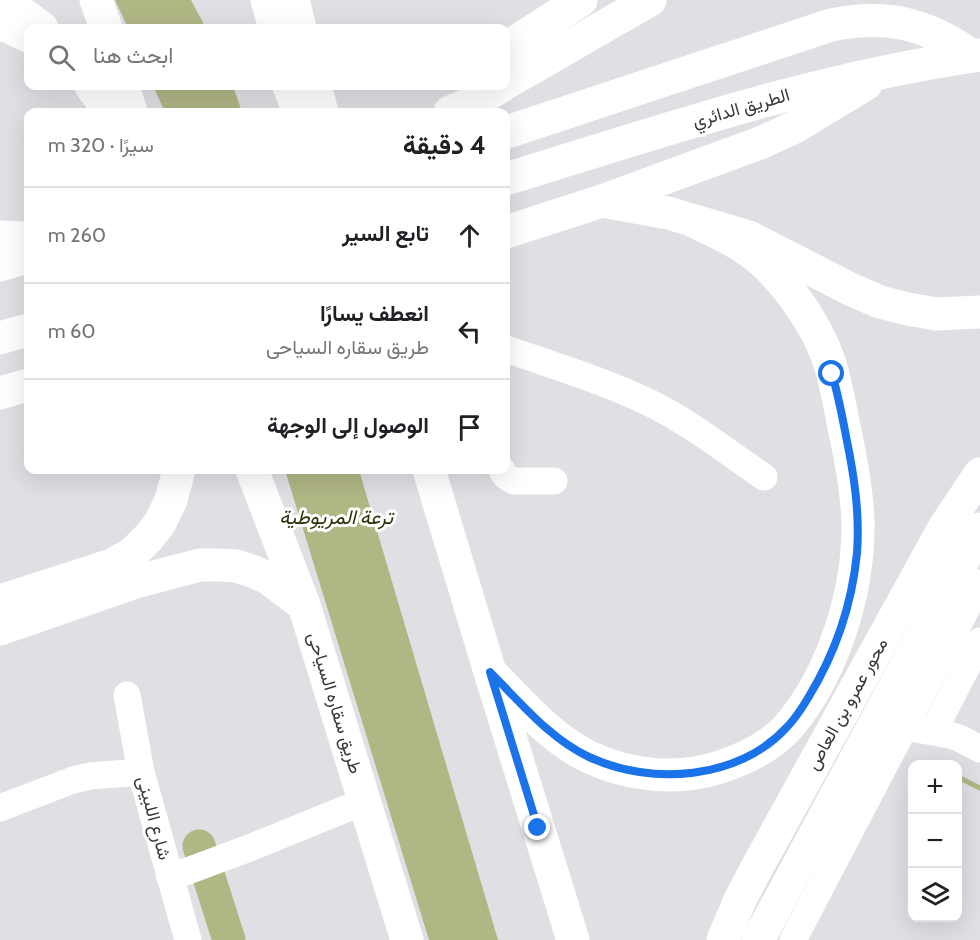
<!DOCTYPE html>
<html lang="ar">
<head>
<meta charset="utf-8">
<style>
  :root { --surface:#fff; --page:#f2f2f2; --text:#202124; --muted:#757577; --line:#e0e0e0 }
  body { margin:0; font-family:Cabin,Vazirmatn,sans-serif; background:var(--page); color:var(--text); direction:rtl }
  .controls { position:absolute; right:18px; bottom:18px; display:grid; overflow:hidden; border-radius:12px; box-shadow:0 6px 24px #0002 }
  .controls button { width:54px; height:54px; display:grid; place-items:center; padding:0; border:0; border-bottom:2px solid var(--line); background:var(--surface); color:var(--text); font:30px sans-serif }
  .stop { position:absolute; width:18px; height:18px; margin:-14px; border:4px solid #1a73e8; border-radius:50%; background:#fff }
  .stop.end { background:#1a73e8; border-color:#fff; box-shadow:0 2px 6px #0008 }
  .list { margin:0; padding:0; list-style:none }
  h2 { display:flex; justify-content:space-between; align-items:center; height:78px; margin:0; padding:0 24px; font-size:26px }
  h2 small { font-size:20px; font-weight:400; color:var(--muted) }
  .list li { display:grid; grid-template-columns:39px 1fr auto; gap:18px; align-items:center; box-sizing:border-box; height:96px; padding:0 24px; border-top:2px solid var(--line) }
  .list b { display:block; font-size:22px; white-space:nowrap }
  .list p { margin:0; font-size:20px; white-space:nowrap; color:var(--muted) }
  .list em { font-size:20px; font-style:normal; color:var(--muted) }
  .icon { flex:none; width:33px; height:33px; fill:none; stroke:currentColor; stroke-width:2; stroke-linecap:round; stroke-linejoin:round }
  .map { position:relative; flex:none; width:980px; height:940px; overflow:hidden; direction:ltr }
  .search { position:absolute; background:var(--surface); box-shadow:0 6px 24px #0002; left:24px; top:24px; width:486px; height:66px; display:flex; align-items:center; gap:15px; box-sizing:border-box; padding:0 21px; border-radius:12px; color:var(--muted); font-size:22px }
  .panel { position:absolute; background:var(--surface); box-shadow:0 6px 24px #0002; left:24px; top:108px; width:486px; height:366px; border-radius:12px; direction:rtl }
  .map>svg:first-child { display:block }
</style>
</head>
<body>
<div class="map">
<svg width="980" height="940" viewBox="0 0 980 940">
  <rect width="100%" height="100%" fill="#dee0e4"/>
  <path fill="#b1b685" d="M115 0H191L206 28H128Z
    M153 86H233L242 112H165Z
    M285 470H359L498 940H429Z"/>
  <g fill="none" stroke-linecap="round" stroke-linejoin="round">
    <path stroke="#b1b685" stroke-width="5" d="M958 777 980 788"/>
    <path stroke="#b1b685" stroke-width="33" d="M199 846 229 940"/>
    <path stroke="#fff" stroke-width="27" d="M506 349C555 366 605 381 652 404 692 424 727 452 764 477
      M502 470C504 476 508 478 514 481H554
      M127 695 141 772 188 940
      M916 729 950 735 959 738 980 749
      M933 732 980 641
      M0 808 73 780 90 776 141 772
      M169 875 185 872 252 847 365 801
      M793 940 980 583"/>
    <path stroke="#fff" stroke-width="33" d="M0 0 16 9 42 28
      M96 0 106 28
      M293 0 300 28
      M91 86 110 112
      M123 86 131 112
      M315 86 322 112
      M602 201 668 213 749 237 850 289 880 302 908 309 936 314 980 312
      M252 470 304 605 407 940
      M429 470 490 672 573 940
      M490 672C520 702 550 738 589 757 629 776 678 781 720 767 745 759 770 747 788 727 833 675 859 591 858 523 857 489 850 455 843 422 839 400 835 378 828 358 815 323 790 287 763 262 743 244 719 233 695 222
      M723 940 740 900 755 871 944 528 980 474"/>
    <path stroke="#fff" stroke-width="33" d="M267 0 275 28
      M0 23 28 36
      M506 48 581 0
      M506 83 650 0
      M289 86 299 112
      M450 112 474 102 502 86
      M506 131H510L831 25C886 14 927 23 972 56
      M506 179C662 131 817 78 980 55
      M506 232 602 201 760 143 795 127 866 84
      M0 237 28 238
      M0 265 28 257
      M0 338 28 330
      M0 393 28 385
      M0 601 112 565 133 553 149 537 160 523 171 500 179 470
      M0 629 139 581 200 565H218L236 566 252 571 268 578 304 605
      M758 940 980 529"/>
  </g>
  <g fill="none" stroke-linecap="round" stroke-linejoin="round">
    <path stroke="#1a73e8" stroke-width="8" d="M538 828 490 672C520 702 550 739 589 757 651 786 739 780 787 727 795 719 802 708 808 698 835 654 852 604 857 553 860 513 854 475 846 436 842 415 838 394 832 374"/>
  </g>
  <g text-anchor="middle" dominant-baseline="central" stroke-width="6" stroke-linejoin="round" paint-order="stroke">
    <g font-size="18" fill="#373839" stroke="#fff">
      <text transform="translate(741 108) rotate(-16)">الطريق الدائري</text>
      <text transform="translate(335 703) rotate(73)">طريق سقاره السياحى</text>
      <text transform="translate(847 704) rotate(-61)">محور عمرو بن العاص</text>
      <text transform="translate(154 818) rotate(75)">شارع اللبينى</text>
    </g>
    <g font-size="20" font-style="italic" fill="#2c2f07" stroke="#fff">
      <text x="336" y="517">ترعة المريوطية</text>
    </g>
  </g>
</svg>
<div class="controls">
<button>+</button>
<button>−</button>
<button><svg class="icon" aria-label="layers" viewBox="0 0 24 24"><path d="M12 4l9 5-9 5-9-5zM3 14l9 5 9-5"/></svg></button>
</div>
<div class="stop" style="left:832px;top:374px"></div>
<div class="stop end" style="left:538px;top:828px"></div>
<div class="search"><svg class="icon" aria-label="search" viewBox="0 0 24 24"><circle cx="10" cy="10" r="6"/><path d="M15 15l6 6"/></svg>ابحث هنا</div>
<section class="panel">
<h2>4 دقيقة<small>سيرًا · 320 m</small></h2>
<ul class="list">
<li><svg class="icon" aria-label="ahead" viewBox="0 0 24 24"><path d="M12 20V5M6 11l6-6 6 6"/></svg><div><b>تابع السير</b></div><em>260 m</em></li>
<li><svg class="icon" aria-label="left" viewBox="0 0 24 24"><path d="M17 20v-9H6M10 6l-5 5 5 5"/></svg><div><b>انعطف يسارًا</b><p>طريق سقاره السياحى</p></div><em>60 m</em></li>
<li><svg class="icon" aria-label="arrive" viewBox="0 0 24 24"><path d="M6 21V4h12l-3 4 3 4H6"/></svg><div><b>الوصول إلى الوجهة</b></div></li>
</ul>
</section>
</div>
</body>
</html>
